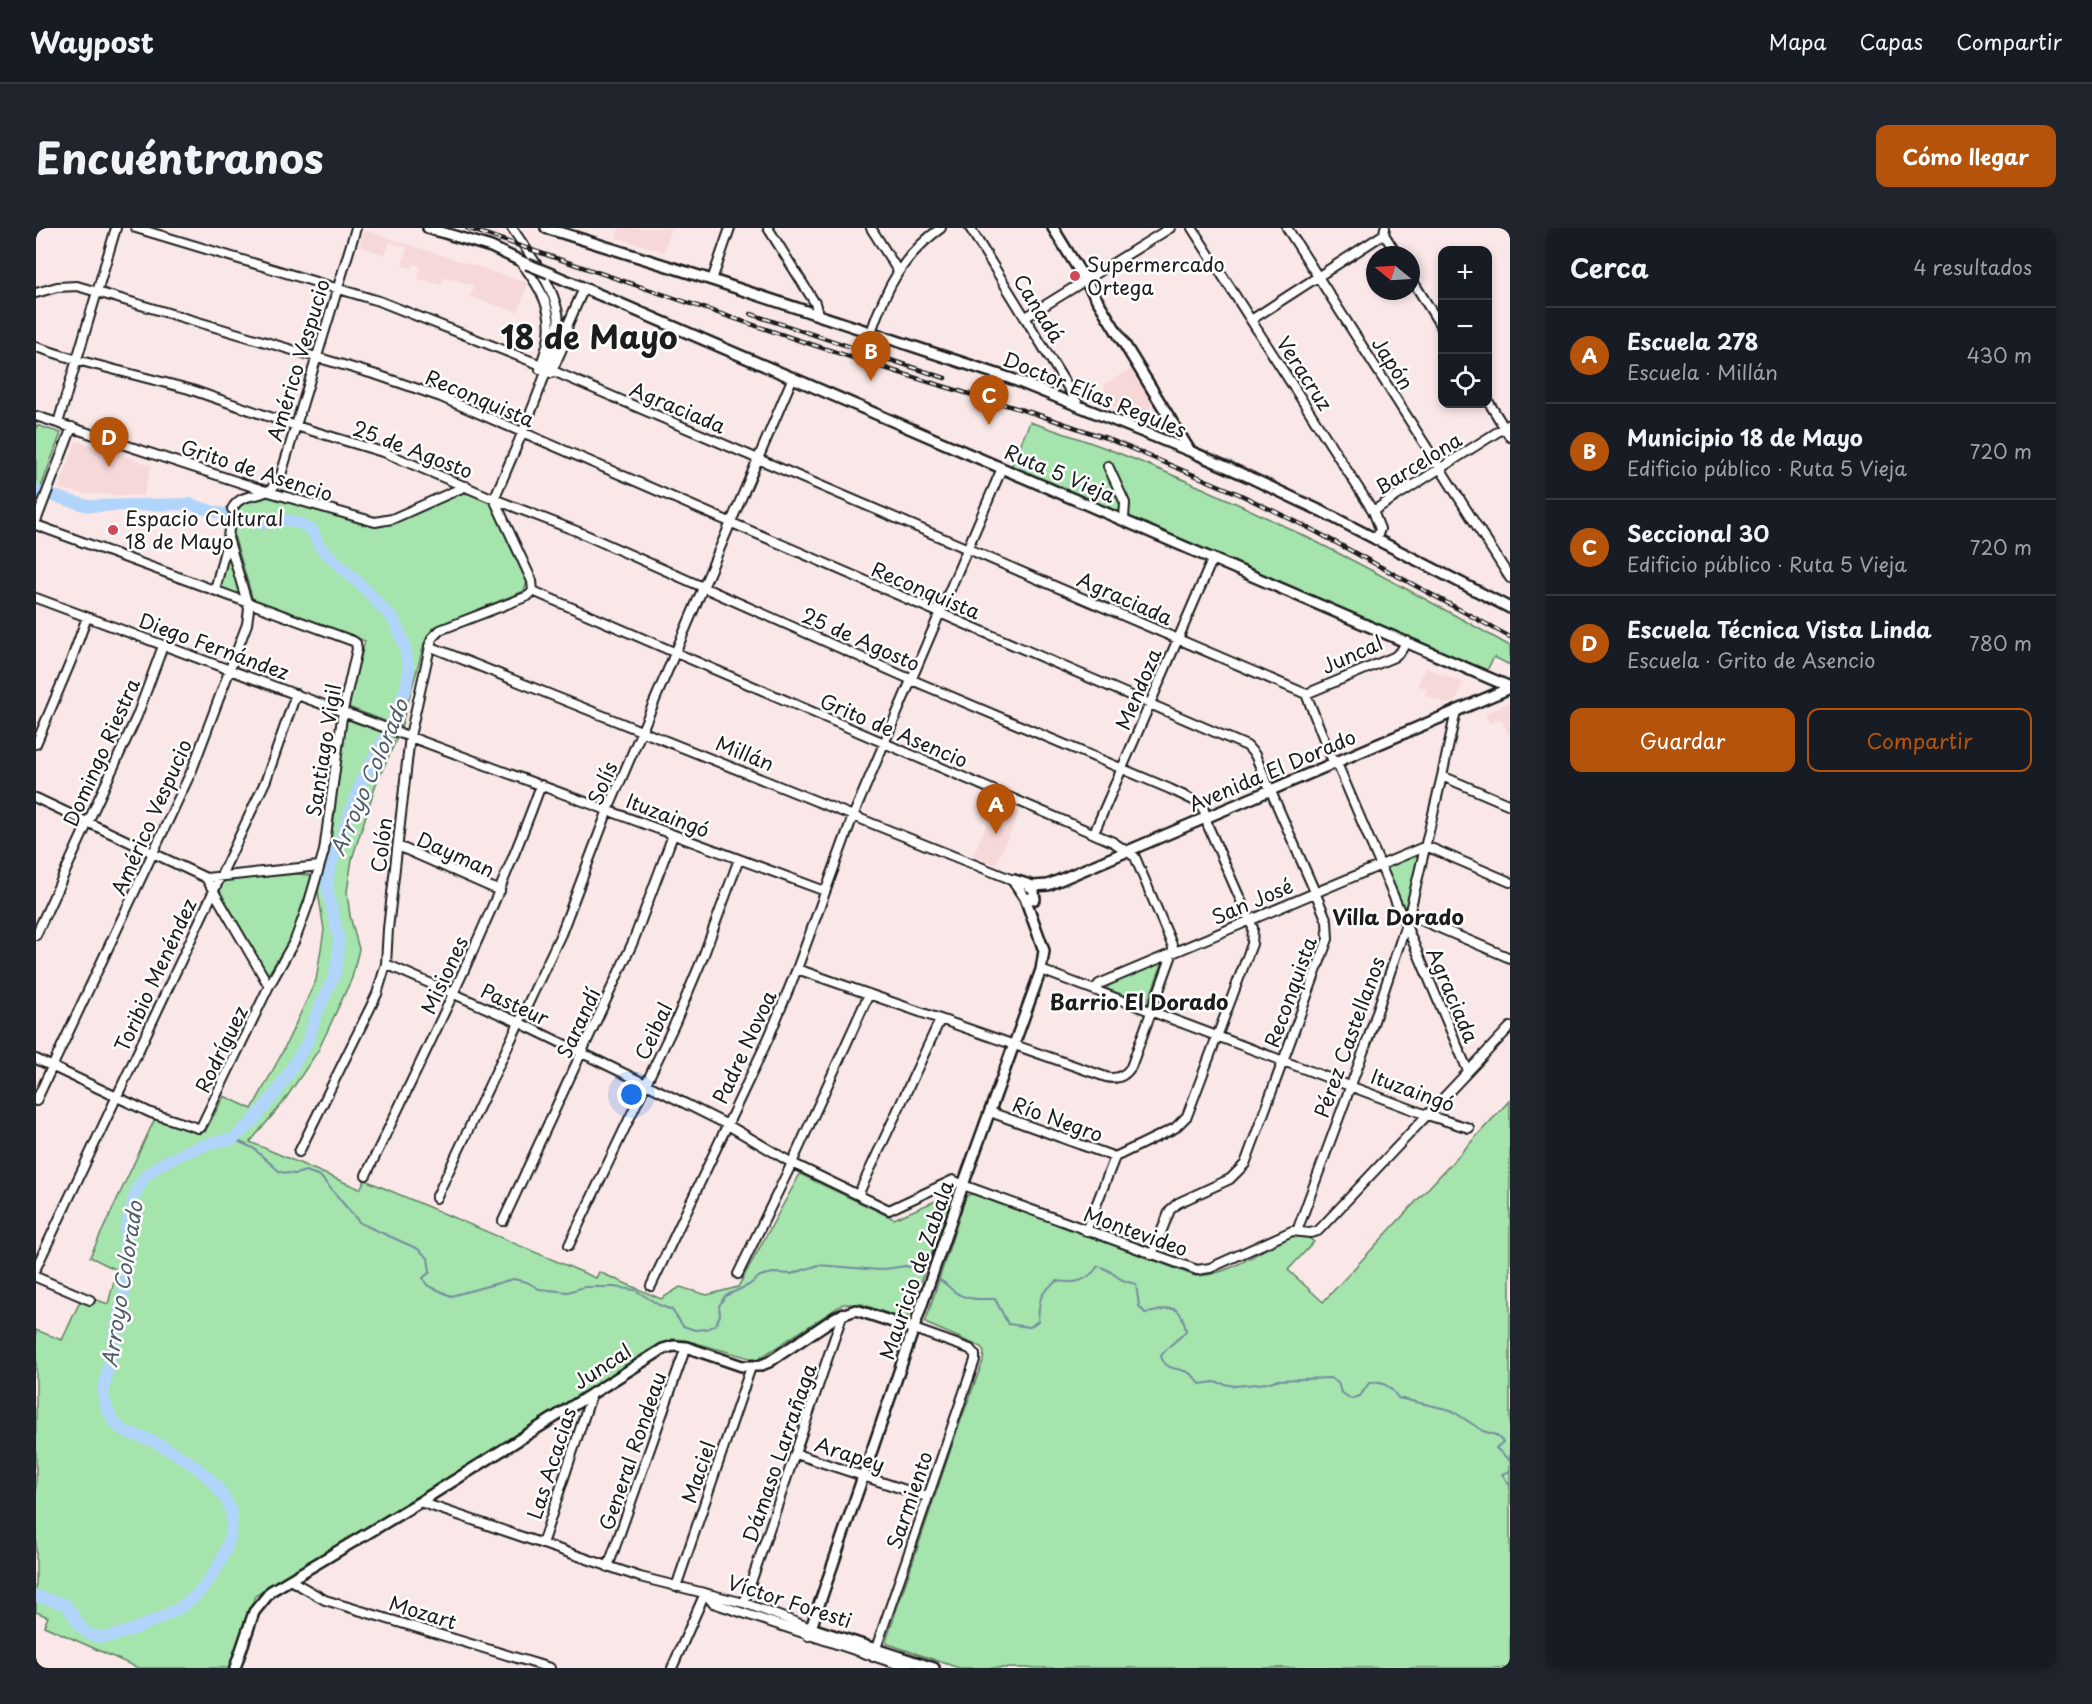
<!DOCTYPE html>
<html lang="es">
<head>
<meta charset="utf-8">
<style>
  :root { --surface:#171b24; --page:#20242c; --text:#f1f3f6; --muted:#9ea1a6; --line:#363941; --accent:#b45309 }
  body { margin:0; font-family:"Playpen Sans",sans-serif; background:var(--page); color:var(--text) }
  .controls { position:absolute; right:18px; top:18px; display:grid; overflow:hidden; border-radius:12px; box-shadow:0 3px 9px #0003 }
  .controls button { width:54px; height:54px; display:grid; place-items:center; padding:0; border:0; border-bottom:2px solid var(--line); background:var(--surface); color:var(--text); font:30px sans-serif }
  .compass { position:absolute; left:1330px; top:18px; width:54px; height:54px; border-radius:50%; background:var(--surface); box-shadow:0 3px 9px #0003; rotate:288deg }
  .you { position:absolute; left:596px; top:867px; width:21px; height:21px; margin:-15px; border:4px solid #fff; border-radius:50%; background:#1a73e8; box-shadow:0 0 0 9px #1a73e833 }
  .badge { display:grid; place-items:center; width:39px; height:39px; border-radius:50%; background:var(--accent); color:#fff; font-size:20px; font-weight:700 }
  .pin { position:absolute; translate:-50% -50px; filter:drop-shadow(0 2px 3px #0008) }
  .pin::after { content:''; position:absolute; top:32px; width:21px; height:18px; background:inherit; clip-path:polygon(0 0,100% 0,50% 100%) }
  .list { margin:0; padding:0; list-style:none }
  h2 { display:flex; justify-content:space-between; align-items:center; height:78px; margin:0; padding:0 24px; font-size:26px }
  h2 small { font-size:20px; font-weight:400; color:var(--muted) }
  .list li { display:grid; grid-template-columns:39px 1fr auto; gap:18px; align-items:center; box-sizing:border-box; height:96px; padding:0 24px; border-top:2px solid var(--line) }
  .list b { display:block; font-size:22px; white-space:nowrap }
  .list p { margin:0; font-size:20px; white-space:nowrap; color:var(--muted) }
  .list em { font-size:20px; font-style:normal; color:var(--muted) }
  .actions { display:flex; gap:12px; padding:18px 24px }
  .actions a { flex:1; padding:14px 0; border:2px solid var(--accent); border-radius:12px; text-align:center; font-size:21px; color:var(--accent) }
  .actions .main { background:var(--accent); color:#fff }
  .icon { flex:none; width:33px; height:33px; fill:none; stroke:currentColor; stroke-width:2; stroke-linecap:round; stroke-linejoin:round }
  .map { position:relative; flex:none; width:1474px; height:1440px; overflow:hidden; border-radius:12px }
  header { display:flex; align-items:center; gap:36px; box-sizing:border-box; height:84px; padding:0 30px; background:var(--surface); border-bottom:2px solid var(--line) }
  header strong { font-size:28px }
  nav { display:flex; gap:33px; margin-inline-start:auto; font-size:21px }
  .intro { display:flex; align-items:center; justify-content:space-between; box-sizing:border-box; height:144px; padding:0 36px }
  h1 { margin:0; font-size:42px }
  .button { padding:15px 27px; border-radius:12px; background:var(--accent); color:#fff; font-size:21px; font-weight:700 }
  main { display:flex; gap:36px; padding:0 36px }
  aside { flex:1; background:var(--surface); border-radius:12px; box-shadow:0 3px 9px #0003 }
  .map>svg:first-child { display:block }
</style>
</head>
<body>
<header>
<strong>Waypost</strong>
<nav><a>Mapa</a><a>Capas</a><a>Compartir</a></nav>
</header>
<div class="intro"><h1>Encuéntranos</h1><a class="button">Cómo llegar</a></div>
<main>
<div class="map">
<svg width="1474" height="1440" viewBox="0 0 1474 1440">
  <rect width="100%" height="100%" fill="#fae8e8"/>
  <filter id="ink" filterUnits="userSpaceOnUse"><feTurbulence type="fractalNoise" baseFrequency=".0167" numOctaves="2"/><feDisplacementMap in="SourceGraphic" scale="12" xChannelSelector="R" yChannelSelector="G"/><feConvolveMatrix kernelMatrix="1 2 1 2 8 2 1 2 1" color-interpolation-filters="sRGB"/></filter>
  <g filter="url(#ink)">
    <path fill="#f7d8d8" d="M583 0H635L628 24 580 9Z
      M328 2 492 55 482 84 434 69 438 58 409 49 406 57 382 51 384 38 378 36 376 40 366 38 371 20 354 14 349 27 323 18Z
      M1096 141 1116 175 1109 191 1065 174 1070 155Z
      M40 213 116 237 107 268 50 266 23 261Z
      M1389 439 1427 455 1420 473 1412 476 1389 467 1391 461 1382 457Z
      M1472 475 1474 476V509L1465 490 1454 496 1449 486Z
      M960 575 983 584 960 637 937 627Z"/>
    <path fill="#a5e4ac" stroke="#608064" stroke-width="1.5" d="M994 194C1020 203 1046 211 1072 221 1211 274 1344 345 1474 418V437L1458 429 1451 442 1235 353 974 241Z
      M0 197 25 205 0 273Z
      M425 265 436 266 456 276 491 354 488 363 397 400 389 413 365 499 312 479 329 413 217 372 196 301 202 280 210 274 235 267 327 296C362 299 394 279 425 265Z
      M191 330 194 332 204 365 202 367 185 359Z
      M310 491 361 510 340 556 316 631 311 664 314 688 323 721 316 750 282 823 246 876 214 914 324 961 329 952 560 1050 563 1044 625 1071 644 1059 671 1067 702 1059 764 946 858 991 918 965 870 1092 826 1076H807L721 1132 649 1112 636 1111 219 1368 194 1440H102L8 1398 12 1389 0 1384V1102L26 1112 47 1067 72 1076 81 1042 54 1029 123 882 169 904 188 868 216 881 245 827 280 752 288 702 281 657 294 615Z
      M1381 625 1384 626 1370 684H1368L1350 641 1351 638Z
      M259 646 274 647 275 651 255 710 233 745 229 746 184 666C184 656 187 652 196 650Z
      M1123 734 1126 736 1111 776 1071 761 1072 758Z
      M1474 872V1440H923L852 1416 850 1413 921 1203 947 1133 948 1124 945 1119 889 1095 930 968 938 965 1159 1048C1193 1048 1225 1022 1254 1007 1263 1005 1272 1008 1278 1014L1252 1042 1287 1074Z"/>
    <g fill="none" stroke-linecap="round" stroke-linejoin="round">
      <path stroke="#758ba1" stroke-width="2" d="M197 911 217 920 244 944 259 946 270 943 284 948 324 995 382 1021 392 1030 394 1044 387 1050 391 1057 415 1068 477 1051 491 1054 503 1061 532 1064 548 1059H578L599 1062 623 1077 636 1082 647 1098 659 1102 671 1101 680 1096 684 1087 683 1078 689 1068 713 1057 724 1048 737 1045 755 1046 783 1037 843 1042 869 1038 885 1042 893 1046
        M900 1050C912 1055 913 1062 924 1067 933 1072 948 1071 959 1071L972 1096 994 1099 1002 1093C1004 1072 1001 1067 1021 1053 1039 1056 1051 1054 1062 1038 1080 1043 1079 1053 1100 1056L1103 1078 1109 1085C1133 1083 1144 1070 1150 1103 1141 1113 1132 1117 1125 1128 1129 1143 1142 1139 1153 1145 1157 1147 1161 1152 1164 1156L1178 1154 1199 1158 1231 1155 1240 1152 1294 1150 1302 1155 1305 1164 1315 1171 1324 1168 1333 1155C1348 1153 1354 1158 1362 1170L1415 1182 1447 1203 1460 1207 1467 1214 1460 1220 1474 1233
        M1474 1243 1466 1246 1474 1258"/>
      <path stroke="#b1d5fa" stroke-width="12" d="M0 263 52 278 154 276 175 283 225 295 250 292 264 295 277 303 283 318 328 360 358 392 368 415 373 441 370 460 352 504 326 551 293 642 291 659 303 711 302 729 299 746 281 784 271 815 240 865 216 894 197 911 178 914 150 924 125 936 110 947 100 963 89 1003 90 1055 67 1164C69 1179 73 1189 84 1200 91 1206 105 1208 114 1212 142 1225 176 1245 191 1274 207 1305 177 1355 152 1374 136 1386 114 1395 95 1402 83 1406 68 1412 55 1407 43 1401 38 1386 29 1376L0 1368"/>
      <defs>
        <path id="minor" d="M100 0 343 73 505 137
          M476 0C493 26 516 54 522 85 528 117 473 235 458 271L496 353 497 363
          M732 0 779 75 782 86
          M835 0 862 43
          M934 0 1044 179
          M1156 0 1337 283 1344 301 1340 312
          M1251 0 1474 350
          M1349 0 1348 6 1361 27
          M485 34C504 59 519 82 512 114 510 123 506 132 504 141
          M1375 50 1406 100
          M676 52 694 0
          M0 65 21 59 41 58 344 148 405 169 1211 518 1219 527 1279 664 1291 693 1292 711 1209 936 1194 951 1142 975 1134 982 1116 1027
          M990 89 1134 0
          M1215 92 1348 6
          M835 104C850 60 867 27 905 0
          M0 119 41 132 153 161 260 198 350 225 458 271 543 304 876 452 1134 561 1159 573 1168 582 1172 598 1217 700 1216 716 1151 888 1139 900 1079 929 1050 1003
          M517 143 1270 466 1295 529 1303 540 1432 843
          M515 145 529 114 532 96 548 60
          M1452 173 1474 209
          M0 188 233 264 339 294 356 291 430 258
          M22 195 80 0
          M1072 238 1089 275 1088 291
          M196 281C207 260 229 276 244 250L320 0
          M1337 283 1474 196
          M0 293 36 199
          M0 297 317 413 320 415 321 421 307 482 288 623 273 674 259 712 233 758 165 899 162 900 115 885 0 831
          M179 362 192 310 194 292
          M497 363 1077 614 1099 629 1137 719V724L1095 839C1089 848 1081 852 1070 849L761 741
          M0 370 789 663
          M393 418 977 652
          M1270 466 1358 429 1365 423 1371 413
          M0 516 35 433 51 389
          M1406 548 1474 577
          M0 570 170 650 233 758
          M1058 605 1177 330
          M362 618 464 663
          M170 650 283 638
          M1373 687 1474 730
          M0 707 101 488 127 418
          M350 736 482 794 610 856 690 896 756 935 853 982 917 952 927 957 1161 1042 1174 1040 1256 1003 1274 1005 1282 1003 1474 799
          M1005 742 1391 887 1433 900
          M1058 762 1063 756 1390 618 1474 654
          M0 873 156 542 211 396 213 381 192 310
          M954 884 1079 929
          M263 924 341 766 350 736 352 701 374 508 396 410 404 402 492 368 497 363
          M330 947C392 819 456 691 505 557
          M822 967 904 792
          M400 970 525 706 572 582 757 149
          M467 993 597 714 637 607
          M1261 1003 1332 811 1373 687 1406 548 1420 483
          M533 1017 639 795 667 729 703 631
          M0 1040 230 552 260 466
          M702 1046 756 935 833 766
          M0 1049 54 1072
          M615 1058 733 809 761 741 817 588 966 240
          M760 1226 891 1269
          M384 1274 604 1349 708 1375 775 1400 772 1408
          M506 1316 556 1165
          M572 1339 650 1119
          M254 1352 289 1372 514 1440
          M640 1359 715 1139
          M670 1366 677 1375 873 1440
          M708 1375 807 1085
          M837 1429 939 1132V1127L934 1121 878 1101
          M636 1440 669 1365"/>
        <path id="tertiary" d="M392 0 455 19 491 36
          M510 0 676 52 976 151 1154 223 1211 248 1287 284 1474 380
          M1017 0 1154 223
          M513 45 1474 459
          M978 652 997 658 1012 657 1474 460
          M989 670 999 671 997 658 994 659
          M199 1440 218 1384 235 1363 384 1274 627 1121 638 1118 650 1119 706 1138H723L733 1134 800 1089 820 1082 878 1101
          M898 1440 775 1400 927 957 1005 742 1008 723 1006 717 989 670 977 652"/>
      </defs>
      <use href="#minor" stroke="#1c1c1c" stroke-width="12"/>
      <use href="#tertiary" stroke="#1c1c1c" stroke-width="14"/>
      <use href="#minor" stroke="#fff" stroke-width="8"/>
      <use href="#tertiary" stroke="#fff" stroke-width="9"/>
      <defs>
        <path id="rail" d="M431 0 762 112 883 151 1000 186 1070 210 1203 266 1273 300 1474 409
          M715 86 909 150"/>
      </defs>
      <use href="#rail" stroke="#1c1c1c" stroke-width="4.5"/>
      <use href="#rail" stroke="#fff" stroke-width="2" stroke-dasharray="7" stroke-linecap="butt"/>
      <defs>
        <path id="tertiary-bridge" d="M491 36 513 45"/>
      </defs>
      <use href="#tertiary-bridge" stroke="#1c1c1c" stroke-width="14" stroke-linecap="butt"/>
      <use href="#tertiary-bridge" stroke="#fff" stroke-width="9"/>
    </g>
  </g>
  <g fill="#d1495b" stroke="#fff" stroke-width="2">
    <circle cx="1039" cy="48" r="6"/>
    <circle cx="77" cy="302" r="6"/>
  </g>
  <g text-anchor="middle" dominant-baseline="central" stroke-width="5" stroke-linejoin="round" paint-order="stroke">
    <g font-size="20" fill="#1c1c1c" stroke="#fff" text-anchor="start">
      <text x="1051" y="36">Supermercado<tspan x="1051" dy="23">Ortega</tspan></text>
      <text x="89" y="290">Espacio Cultural<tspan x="89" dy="23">18 de Mayo</tspan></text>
    </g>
    <g font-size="20" fill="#1c1c1c" stroke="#fff">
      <text transform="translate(1003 80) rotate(58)">Canadá</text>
      <text transform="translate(262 132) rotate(-73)">Américo Vespucio</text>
      <text transform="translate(1357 135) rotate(57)">Japón</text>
      <text transform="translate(1269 145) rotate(57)">Veracruz</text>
      <text transform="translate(1059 166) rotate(22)">Doctor Elías Regules</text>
      <text transform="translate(444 170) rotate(23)">Reconquista</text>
      <text transform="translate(642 179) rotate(23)">Agraciada</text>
      <text transform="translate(377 221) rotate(21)">25 de Agosto</text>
      <text transform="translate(1382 235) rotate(-32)">Barcelona</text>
      <text transform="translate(221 242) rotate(18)">Grito de Asencio</text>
      <text transform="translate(1024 245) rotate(23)">Ruta 5 Vieja</text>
      <text transform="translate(890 362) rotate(23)">Reconquista</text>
      <text transform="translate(1089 370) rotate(24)">Agraciada</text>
      <text transform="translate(825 411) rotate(24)">25 de Agosto</text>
      <text transform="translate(178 418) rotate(20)">Diego Fernández</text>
      <text transform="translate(1316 426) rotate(-24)">Juncal</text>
      <text transform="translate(1102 461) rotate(-67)">Mendoza</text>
      <text transform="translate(858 502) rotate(23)">Grito de Asencio</text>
      <text transform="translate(287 522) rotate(-81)">Santiago Vigil</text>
      <text transform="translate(65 524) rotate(-66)">Domingo Riestra</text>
      <text transform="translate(709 525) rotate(22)">Millán</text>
      <text transform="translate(1236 542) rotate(-23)">Avenida El Dorado</text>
      <text transform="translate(566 555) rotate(-67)">Solís</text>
      <text transform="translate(632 587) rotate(21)">Ituzaingó</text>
      <text transform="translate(115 589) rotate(-66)">Américo Vespucio</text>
      <text transform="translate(345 617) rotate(-83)">Colón</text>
      <text transform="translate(420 626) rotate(24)">Dayman</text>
      <text transform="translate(1216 673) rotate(-23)">San José</text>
      <text transform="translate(119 747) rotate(-65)">Toribio Menéndez</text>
      <text transform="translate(408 747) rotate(-65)">Misiones</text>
      <text transform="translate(1254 764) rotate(-70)">Reconquista</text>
      <text transform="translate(1417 767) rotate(67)">Agraciada</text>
      <text transform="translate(479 776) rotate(25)">Pasteur</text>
      <text transform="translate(542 795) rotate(-65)">Sarandí</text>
      <text transform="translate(617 803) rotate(-65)">Ceibal</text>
      <text transform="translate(1313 809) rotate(-70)">Pérez Castellanos</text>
      <text transform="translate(708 819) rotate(-65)">Padre Novoa</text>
      <text transform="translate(185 821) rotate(-64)">Rodríguez</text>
      <text transform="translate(1377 862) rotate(20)">Ituzaingó</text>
      <text transform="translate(1022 891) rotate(20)">Río Negro</text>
      <text transform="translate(1100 1003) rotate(20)">Montevideo</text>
      <text transform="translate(880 1042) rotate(-71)">Mauricio de Zabala</text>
      <text transform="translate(566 1138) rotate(-33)">Juncal</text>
      <text transform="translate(596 1223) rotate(-71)">General Rondeau</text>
      <text transform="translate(743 1225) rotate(-71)">Dámaso Larrañaga</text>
      <text transform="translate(814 1226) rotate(18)">Arapey</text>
      <text transform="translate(515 1235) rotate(-72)">Las Acacias</text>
      <text transform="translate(662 1244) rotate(-71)">Maciel</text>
      <text transform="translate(873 1272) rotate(-71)">Sarmiento</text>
      <text transform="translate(754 1373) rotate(18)">Víctor Foresti</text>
      <text transform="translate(387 1384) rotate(17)">Mozart</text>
    </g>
    <g font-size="21" font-style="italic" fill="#505d6a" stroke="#fff">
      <text transform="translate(332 549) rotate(-67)">Arroyo Colorado</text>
      <text transform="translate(85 1056) rotate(-81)">Arroyo Colorado</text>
    </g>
    <g font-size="21" font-weight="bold" fill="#1c1c1c" stroke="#fff">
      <text x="1362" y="688">Villa Dorado</text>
      <text x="1103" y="773">Barrio El Dorado</text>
    </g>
    <g font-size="32" font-weight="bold" fill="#1c1c1c" stroke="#fff">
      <text x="553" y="108">18 de Mayo</text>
    </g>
  </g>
</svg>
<div class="controls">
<button>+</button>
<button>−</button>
<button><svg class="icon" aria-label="locate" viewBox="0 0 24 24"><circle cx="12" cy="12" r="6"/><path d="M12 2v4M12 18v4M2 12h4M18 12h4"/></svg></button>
</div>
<svg class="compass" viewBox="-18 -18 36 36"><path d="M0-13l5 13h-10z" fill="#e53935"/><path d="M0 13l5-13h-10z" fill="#9ea1a6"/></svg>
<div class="you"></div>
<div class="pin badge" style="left:960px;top:606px">A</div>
<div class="pin badge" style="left:835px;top:153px">B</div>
<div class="pin badge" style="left:953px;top:197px">C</div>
<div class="pin badge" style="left:73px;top:239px">D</div>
</div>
<aside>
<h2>Cerca<small>4 resultados</small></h2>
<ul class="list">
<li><span class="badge">A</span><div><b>Escuela 278</b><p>Escuela · Millán</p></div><em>430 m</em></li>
<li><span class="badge">B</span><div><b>Municipio 18 de Mayo</b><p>Edificio público · Ruta 5 Vieja</p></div><em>720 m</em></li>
<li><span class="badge">C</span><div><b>Seccional 30</b><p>Edificio público · Ruta 5 Vieja</p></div><em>720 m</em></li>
<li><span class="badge">D</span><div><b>Escuela Técnica Vista Linda</b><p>Escuela · Grito de Asencio</p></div><em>780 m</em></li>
</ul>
<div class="actions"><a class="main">Guardar</a><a>Compartir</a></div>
</aside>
</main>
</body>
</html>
